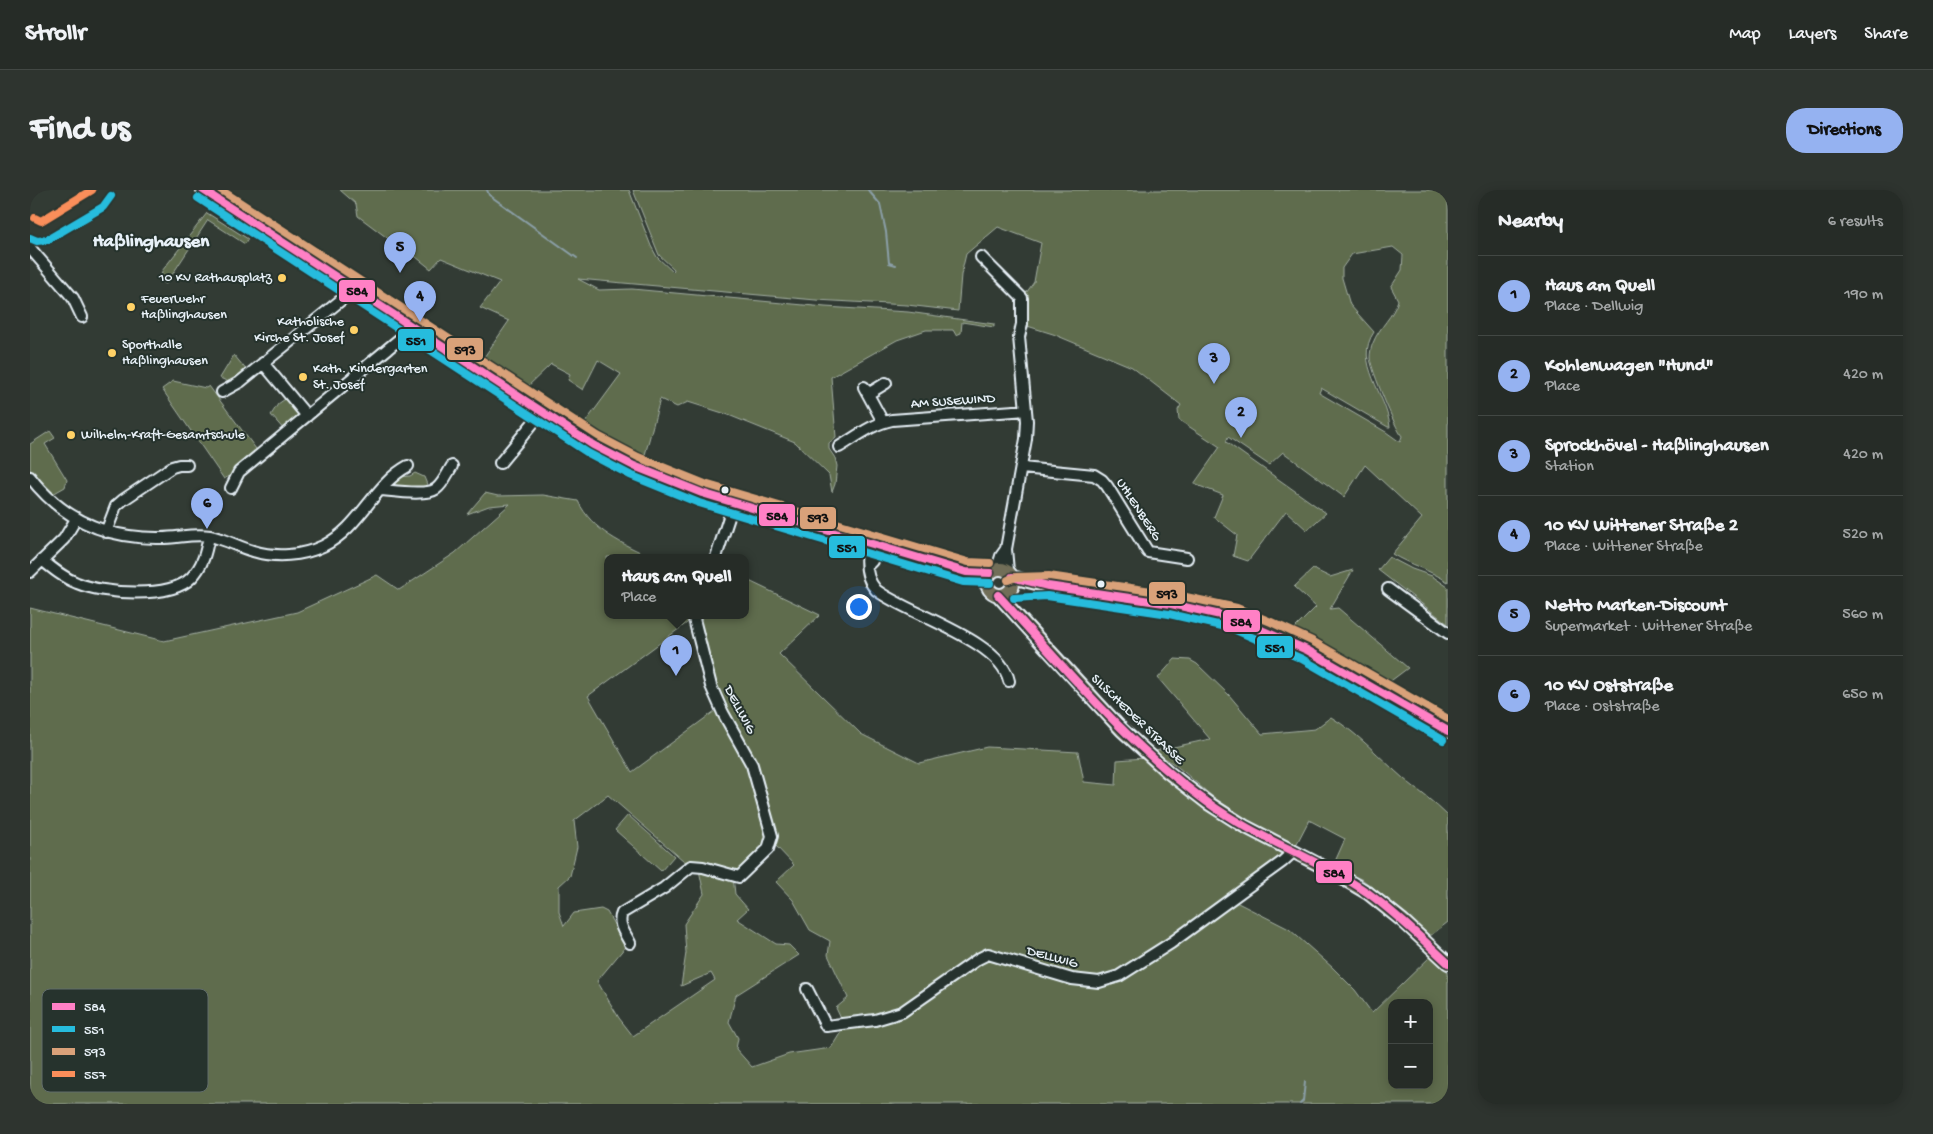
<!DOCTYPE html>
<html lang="en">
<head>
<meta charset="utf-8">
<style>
  :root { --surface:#262c27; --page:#2e342f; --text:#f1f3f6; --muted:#a4a7a7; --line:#424844; --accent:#95b2f1 }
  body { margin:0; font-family:"Gochi Hand",sans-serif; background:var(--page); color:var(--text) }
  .controls { position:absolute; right:15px; bottom:15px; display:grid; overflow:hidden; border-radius:10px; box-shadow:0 2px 12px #0003 }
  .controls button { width:45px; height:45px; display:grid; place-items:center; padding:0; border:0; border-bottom:1px solid var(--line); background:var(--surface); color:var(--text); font:25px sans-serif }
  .you { position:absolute; left:828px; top:416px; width:18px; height:18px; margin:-12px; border:4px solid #fff; border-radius:50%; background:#1a73e8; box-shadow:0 0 0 8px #1a73e833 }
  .badge { display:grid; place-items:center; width:32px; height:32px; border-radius:50%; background:var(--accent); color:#111; font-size:16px; font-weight:700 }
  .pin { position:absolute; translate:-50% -41px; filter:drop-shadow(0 1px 2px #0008) }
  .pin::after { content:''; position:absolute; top:26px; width:18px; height:15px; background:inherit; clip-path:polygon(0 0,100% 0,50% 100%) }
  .popup { position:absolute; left:574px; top:364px; width:145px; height:65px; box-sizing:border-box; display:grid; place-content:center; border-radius:10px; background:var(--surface); filter:drop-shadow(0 1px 4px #0005); font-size:16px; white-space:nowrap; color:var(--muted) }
  .popup b { font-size:19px; color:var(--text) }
  .popup::after { content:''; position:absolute; left:50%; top:100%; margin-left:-10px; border:10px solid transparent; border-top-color:var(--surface) }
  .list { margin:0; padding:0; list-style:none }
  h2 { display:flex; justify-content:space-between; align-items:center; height:65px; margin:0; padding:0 20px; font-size:21px }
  h2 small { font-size:16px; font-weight:400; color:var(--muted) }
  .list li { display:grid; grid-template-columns:32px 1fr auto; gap:15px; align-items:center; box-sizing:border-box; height:80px; padding:0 20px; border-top:1px solid var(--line) }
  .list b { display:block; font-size:19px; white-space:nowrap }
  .list p { margin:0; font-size:16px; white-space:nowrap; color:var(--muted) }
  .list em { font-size:16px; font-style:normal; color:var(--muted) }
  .map { position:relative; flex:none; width:1418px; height:914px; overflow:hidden; border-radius:20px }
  header { display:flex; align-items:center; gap:30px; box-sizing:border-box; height:70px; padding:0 25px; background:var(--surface); border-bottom:1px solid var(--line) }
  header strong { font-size:24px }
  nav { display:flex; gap:28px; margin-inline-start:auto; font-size:18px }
  .intro { display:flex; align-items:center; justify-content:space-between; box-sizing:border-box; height:120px; padding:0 30px }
  h1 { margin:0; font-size:35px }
  .button { padding:12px 22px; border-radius:20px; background:var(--accent); color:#111; font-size:18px; font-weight:700 }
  main { display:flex; gap:30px; padding:0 30px }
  aside { flex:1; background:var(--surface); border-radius:20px; box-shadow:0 2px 12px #0003 }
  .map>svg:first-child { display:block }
</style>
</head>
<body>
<header>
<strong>Strollr</strong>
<nav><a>Map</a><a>Layers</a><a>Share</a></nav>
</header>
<div class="intro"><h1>Find us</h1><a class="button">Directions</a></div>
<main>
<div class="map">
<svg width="1418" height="914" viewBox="0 0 1418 914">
  <rect width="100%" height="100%" fill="#323b34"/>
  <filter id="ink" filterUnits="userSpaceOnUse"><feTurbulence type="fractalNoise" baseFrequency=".02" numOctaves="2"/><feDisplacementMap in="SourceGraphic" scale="10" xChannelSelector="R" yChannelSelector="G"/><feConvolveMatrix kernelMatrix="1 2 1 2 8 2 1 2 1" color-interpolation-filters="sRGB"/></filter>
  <g filter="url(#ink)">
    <path fill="#5e6c4d" stroke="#a3aea2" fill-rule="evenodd" d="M310 0H599L621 56 627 67 643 82 644 79 629 65 603 0H1418V392C1400 380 1380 375 1362 364L1392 328 1335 275 1314 307 1253 262 1239 275 1198 247 1196 252 1296 323 1277 340 1256 321 1218 371 1203 366 1207 345 1184 327 1193 305 1164 294 1190 257 1149 230 1148 220 1151 215 1102 177 1023 144 994 135V106L1004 92 1011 53 968 37 936 64 931 85 928 121 877 115 786 110 548 89 569 100 602 99 795 117 878 122 964 134V137L932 132 931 143 926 145 923 140H896L867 150 801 187 806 247 799 253V259L805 268 807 276 805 294 802 302 799 285 765 252 696 224 658 212 647 217 630 209 612 276 549 241 591 184 568 170 553 200 538 190 540 184 521 174 495 199 452 170 479 131 450 118 470 92 411 68 401 79 366 51 364 53 328 26 326 14ZM1363 57 1373 65 1372 80 1361 97 1368 110C1364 126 1349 137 1343 153 1341 157 1340 163 1340 168 1341 179 1365 238 1372 246L1370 252 1356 242 1289 203 1291 198 1358 237H1360C1357 205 1323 172 1344 142L1320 115 1312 88V78L1322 64Z
      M177 23 218 49 215 54 178 30 136 94 131 91 132 81Z
      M204 165 218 182 203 194 190 188Z
      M143 191 176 198 179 196 229 263 209 280 194 289 132 199Z
      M258 207 272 225 255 241 241 225 248 214Z
      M20 241 25 248 15 254 37 290 35 297 21 305 0 279V254Z
      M385 283 394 287 398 297 358 298 368 287 380 286Z
      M455 303 468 306 513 305 548 311C562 341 593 354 621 367H577V425H662L661 430 558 506 602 582 689 518 720 573 739 637 741 653 733 664 710 683 699 682 654 671 578 605 544 631 547 657 540 686 529 696V722L534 736 544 723 571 719 577 722 596 756 567 791 589 828 603 846 685 790 681 783 651 796 656 763 654 734 674 704 669 680 703 687 705 704 718 719 707 729 746 754 759 755 769 765 706 805 699 832 708 848 706 859 722 877 759 864 801 858 814 837 856 829 877 822 949 771C963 764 966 768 980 772L961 758 870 821 854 826 813 833 806 818 818 808 798 765 800 751 780 740 763 710 746 692 764 675 745 655 744 643 722 569 696 524 682 492 671 451 668 430 670 425H715V389L790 425 749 464 831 544 889 573 957 557 1048 562 1054 592 1086 595 1087 570 1115 568 1173 617 1217 644 1254 663 1253 668 1159 738 1162 740 1204 711 1259 739 1303 778 1325 800 1342 823 1401 766 1418 782V914H0V418L134 451 267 422 347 385 369 400 425 363 480 314 459 316 437 324ZM1362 813H1399V895H1362Z
      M1359 367 1382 379 1402 386 1418 397V434L1348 380Z
      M1283 379 1300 387 1323 380 1300 419 1308 418 1378 478 1354 496 1259 444 1286 417 1264 397Z
      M1145 469 1160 470 1167 474 1199 505 1232 544 1285 539 1301 527C1329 544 1350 568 1374 589 1389 601 1404 612 1418 626V732L1400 746 1358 709 1333 690 1303 676 1315 649 1279 630 1265 657C1238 642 1211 627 1186 609 1165 594 1146 570 1121 562L1180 549 1128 488Z
      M598 625 644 666 631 681 585 640Z"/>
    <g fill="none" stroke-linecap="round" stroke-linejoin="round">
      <path stroke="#8b9fa8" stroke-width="2" d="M457 0 459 5 547 68
        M838 0 850 14 856 42 859 73 866 75
        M1270 914 1273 911 1275 892"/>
      <defs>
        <path id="minor" d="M0 58 43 108 52 127
          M951 67 992 108V134L989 147 997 231 996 249 976 359 978 381
          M233 173 277 226
          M834 197 853 232
          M192 202 210 192 316 106 323 97
          M838 204 856 193
          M809 257C826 247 842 234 862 230L996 220
          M470 273 512 222
          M992 278 1064 285 1072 290 1077 296 1118 362 1157 368
          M0 287C33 330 77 349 131 348 148 348 164 343 180 346 195 349 208 357 223 361 246 368 272 366 293 356 331 337 343 295 378 276
          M201 298 209 282 384 137
          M351 300C364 301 396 306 406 299 413 294 417 284 422 276
          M76 342 86 316 93 310 142 277 149 275H157
          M838 353C835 369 834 387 846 400 877 424 971 450 979 491
          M686 367 704 312
          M12 370C23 379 34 388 47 393 73 404 140 409 161 388 173 376 176 362 179 346
          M837 376 842 371 847 356
          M967 379 971 366 976 359
          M0 382 34 349 46 329
          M1358 399 1418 443
          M600 753C595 743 587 734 592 723L634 698 661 676 673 677 709 687 738 659 742 646 722 575 693 523 681 496 664 429 666 425
          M777 799 796 836 845 830 872 822 948 769 958 764 1042 789 1069 792 1089 786 1141 753 1252 672 1263 662"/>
        <path id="major" d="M173 0 563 255 604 276 672 303 936 382 956 393
          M957 392a13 13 0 1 1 26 0a13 13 0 1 1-26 0Z
          M982 387 1018 396 1141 414 1204 428 1237 441 1277 460 1418 541
          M968 405 1092 540 1138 582 1178 613 1214 636 1299 680 1338 703 1373 731 1418 773"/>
      </defs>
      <use href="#minor" stroke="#e8f1f8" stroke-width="14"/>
      <use href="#major" stroke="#e8f1f8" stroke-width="16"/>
      <use href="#minor" stroke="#26332d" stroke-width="10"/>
      <use href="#major" stroke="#716e59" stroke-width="12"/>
      <defs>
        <path id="bus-1" d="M173 0 563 255 604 276 672 303 936 382 960 383
          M982 387 1018 396 1141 414 1204 428 1277 460 1418 541
          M968 405C1034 477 1097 554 1177 612 1227 649 1288 668 1338 703 1367 724 1392 749 1418 773"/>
        <path id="bus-2" d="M168 8 558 263 600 285 669 313 933 392 960 393
          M0 48 7 51 17 50 73 17 81 6
          M984 408 1017 406 1139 424 1201 438 1272 469 1413 550"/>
        <path id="bus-3" d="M191 0 568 246 608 267 675 294 938 372 960 373
          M978 390 986 387 1019 386 1142 404 1207 418 1241 432 1282 451 1418 529"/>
        <path id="bus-4" d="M5 28 11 31 62 0"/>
      </defs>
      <use href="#bus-1" stroke="#26332d" stroke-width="11"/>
      <use href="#bus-2" stroke="#26332d" stroke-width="11"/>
      <use href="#bus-3" stroke="#26332d" stroke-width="11"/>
      <use href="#bus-4" stroke="#26332d" stroke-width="11"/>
      <use href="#bus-1" stroke="#ff80c5" stroke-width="8"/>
      <use href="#bus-2" stroke="#26bcdd" stroke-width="8"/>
      <use href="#bus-3" stroke="#d9a179" stroke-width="8"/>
      <use href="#bus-4" stroke="#fa8e5a" stroke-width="8"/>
    </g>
  </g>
  <g fill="#ffd166" stroke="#26332d" stroke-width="2">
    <circle cx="252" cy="88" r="5"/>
    <circle cx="101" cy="117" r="5"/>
    <circle cx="324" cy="140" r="5"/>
    <circle cx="82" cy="163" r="5"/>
    <circle cx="273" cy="187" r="5"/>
    <circle cx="41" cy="245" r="5"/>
  </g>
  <g fill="#e8f1f8" stroke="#26332d" stroke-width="2">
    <circle cx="695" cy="300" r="4.5"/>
    <circle cx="1071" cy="394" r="4.5"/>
  </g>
  <g text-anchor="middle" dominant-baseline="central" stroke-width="4" stroke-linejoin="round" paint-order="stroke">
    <g font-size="14" fill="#e8f1f8" stroke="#26332d" text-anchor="start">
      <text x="242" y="88" text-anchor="end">10 KV Rathausplatz</text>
      <text x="111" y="109">Feuerwehr<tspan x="111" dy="16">Haßlinghausen</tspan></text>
      <text x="314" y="132" text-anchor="end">Katholische<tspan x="314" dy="16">Kirche St. Josef</tspan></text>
      <text x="92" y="155">Sporthalle<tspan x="92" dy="16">Haßlinghausen</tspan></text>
      <text x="283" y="179">Kath. Kindergarten<tspan x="283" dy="16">St. Josef</tspan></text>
      <text x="51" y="245">Wilhelm-Kraft-Gesamtschule</text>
    </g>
    <g font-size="14" fill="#e8f1f8" stroke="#26332d">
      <text transform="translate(923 212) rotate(-4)">AM SUSEWIND</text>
      <text transform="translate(1108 320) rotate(57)">UHLENBERG</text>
      <text transform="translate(709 520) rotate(62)">DELLWIG</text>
      <text transform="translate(1107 530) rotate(44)">SILSCHEDER STRASSE</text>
      <text transform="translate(1022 768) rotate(15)">DELLWIG</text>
    </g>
    <g font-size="19" font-weight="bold" fill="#e8f1f8" stroke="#26332d">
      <text x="121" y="52">Haßlinghausen</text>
    </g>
  </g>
  <rect x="12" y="799" width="166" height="103" rx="8" fill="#26332d" stroke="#606c6a" stroke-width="1"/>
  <rect x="22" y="813" width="23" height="7" fill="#ff80c5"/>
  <rect x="22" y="836" width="23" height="6" fill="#26bcdd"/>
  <rect x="22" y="858" width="23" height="7" fill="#d9a179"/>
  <rect x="22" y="881" width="23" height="6" fill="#fa8e5a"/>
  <g font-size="14" fill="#e8f1f8">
    <text x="54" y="821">584</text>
    <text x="54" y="844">551</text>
    <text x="54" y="866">593</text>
    <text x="54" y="889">557</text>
  </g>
  <g stroke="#26332d" stroke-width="2">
    <rect x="308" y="89" width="38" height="24" rx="5" fill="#ff80c5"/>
    <rect x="367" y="138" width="38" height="24" rx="5" fill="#26bcdd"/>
    <rect x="416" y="147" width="38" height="24" rx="5" fill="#d9a179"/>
    <rect x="728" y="313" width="38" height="24" rx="5" fill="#ff80c5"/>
    <rect x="769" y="316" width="38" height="24" rx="5" fill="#d9a179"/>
    <rect x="798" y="345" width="38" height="24" rx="5" fill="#26bcdd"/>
    <rect x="1118" y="391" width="38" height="24" rx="5" fill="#d9a179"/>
    <rect x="1192" y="419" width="39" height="24" rx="5" fill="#ff80c5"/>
    <rect x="1226" y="445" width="38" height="24" rx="5" fill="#26bcdd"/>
    <rect x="1285" y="670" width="38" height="24" rx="5" fill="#ff80c5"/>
  </g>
  <g font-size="14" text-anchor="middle" font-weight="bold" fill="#111">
    <text x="327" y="105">584</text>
    <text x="386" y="155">551</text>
    <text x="435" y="164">593</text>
    <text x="747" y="330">584</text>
    <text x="788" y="332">593</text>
    <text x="817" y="362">551</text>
    <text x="1137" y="408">593</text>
    <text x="1211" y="436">584</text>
    <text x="1245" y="462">551</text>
    <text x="1304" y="687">584</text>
  </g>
</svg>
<div class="controls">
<button>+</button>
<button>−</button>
</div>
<div class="you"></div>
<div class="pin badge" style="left:646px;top:486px">1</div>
<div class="popup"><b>Haus am Quell</b>Place</div>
<div class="pin badge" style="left:1211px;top:248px">2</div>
<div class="pin badge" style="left:1184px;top:194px">3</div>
<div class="pin badge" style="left:390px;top:132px">4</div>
<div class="pin badge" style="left:370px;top:83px">5</div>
<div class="pin badge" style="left:177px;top:339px">6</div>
</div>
<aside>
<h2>Nearby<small>6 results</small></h2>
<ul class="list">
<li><span class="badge">1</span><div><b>Haus am Quell</b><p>Place · Dellwig</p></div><em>190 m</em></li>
<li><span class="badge">2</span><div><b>Kohlenwagen &quot;Hund&quot;</b><p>Place</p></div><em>420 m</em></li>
<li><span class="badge">3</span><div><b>Sprockhövel - Haßlinghausen</b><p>Station</p></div><em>420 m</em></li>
<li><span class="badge">4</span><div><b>10 KV Wittener Straße 2</b><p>Place · Wittener Straße</p></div><em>520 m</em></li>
<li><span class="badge">5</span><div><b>Netto Marken-Discount</b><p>Supermarket · Wittener Straße</p></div><em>560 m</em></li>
<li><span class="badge">6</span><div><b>10 KV Oststraße</b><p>Place · Oststraße</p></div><em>650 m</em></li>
</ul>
</aside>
</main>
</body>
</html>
